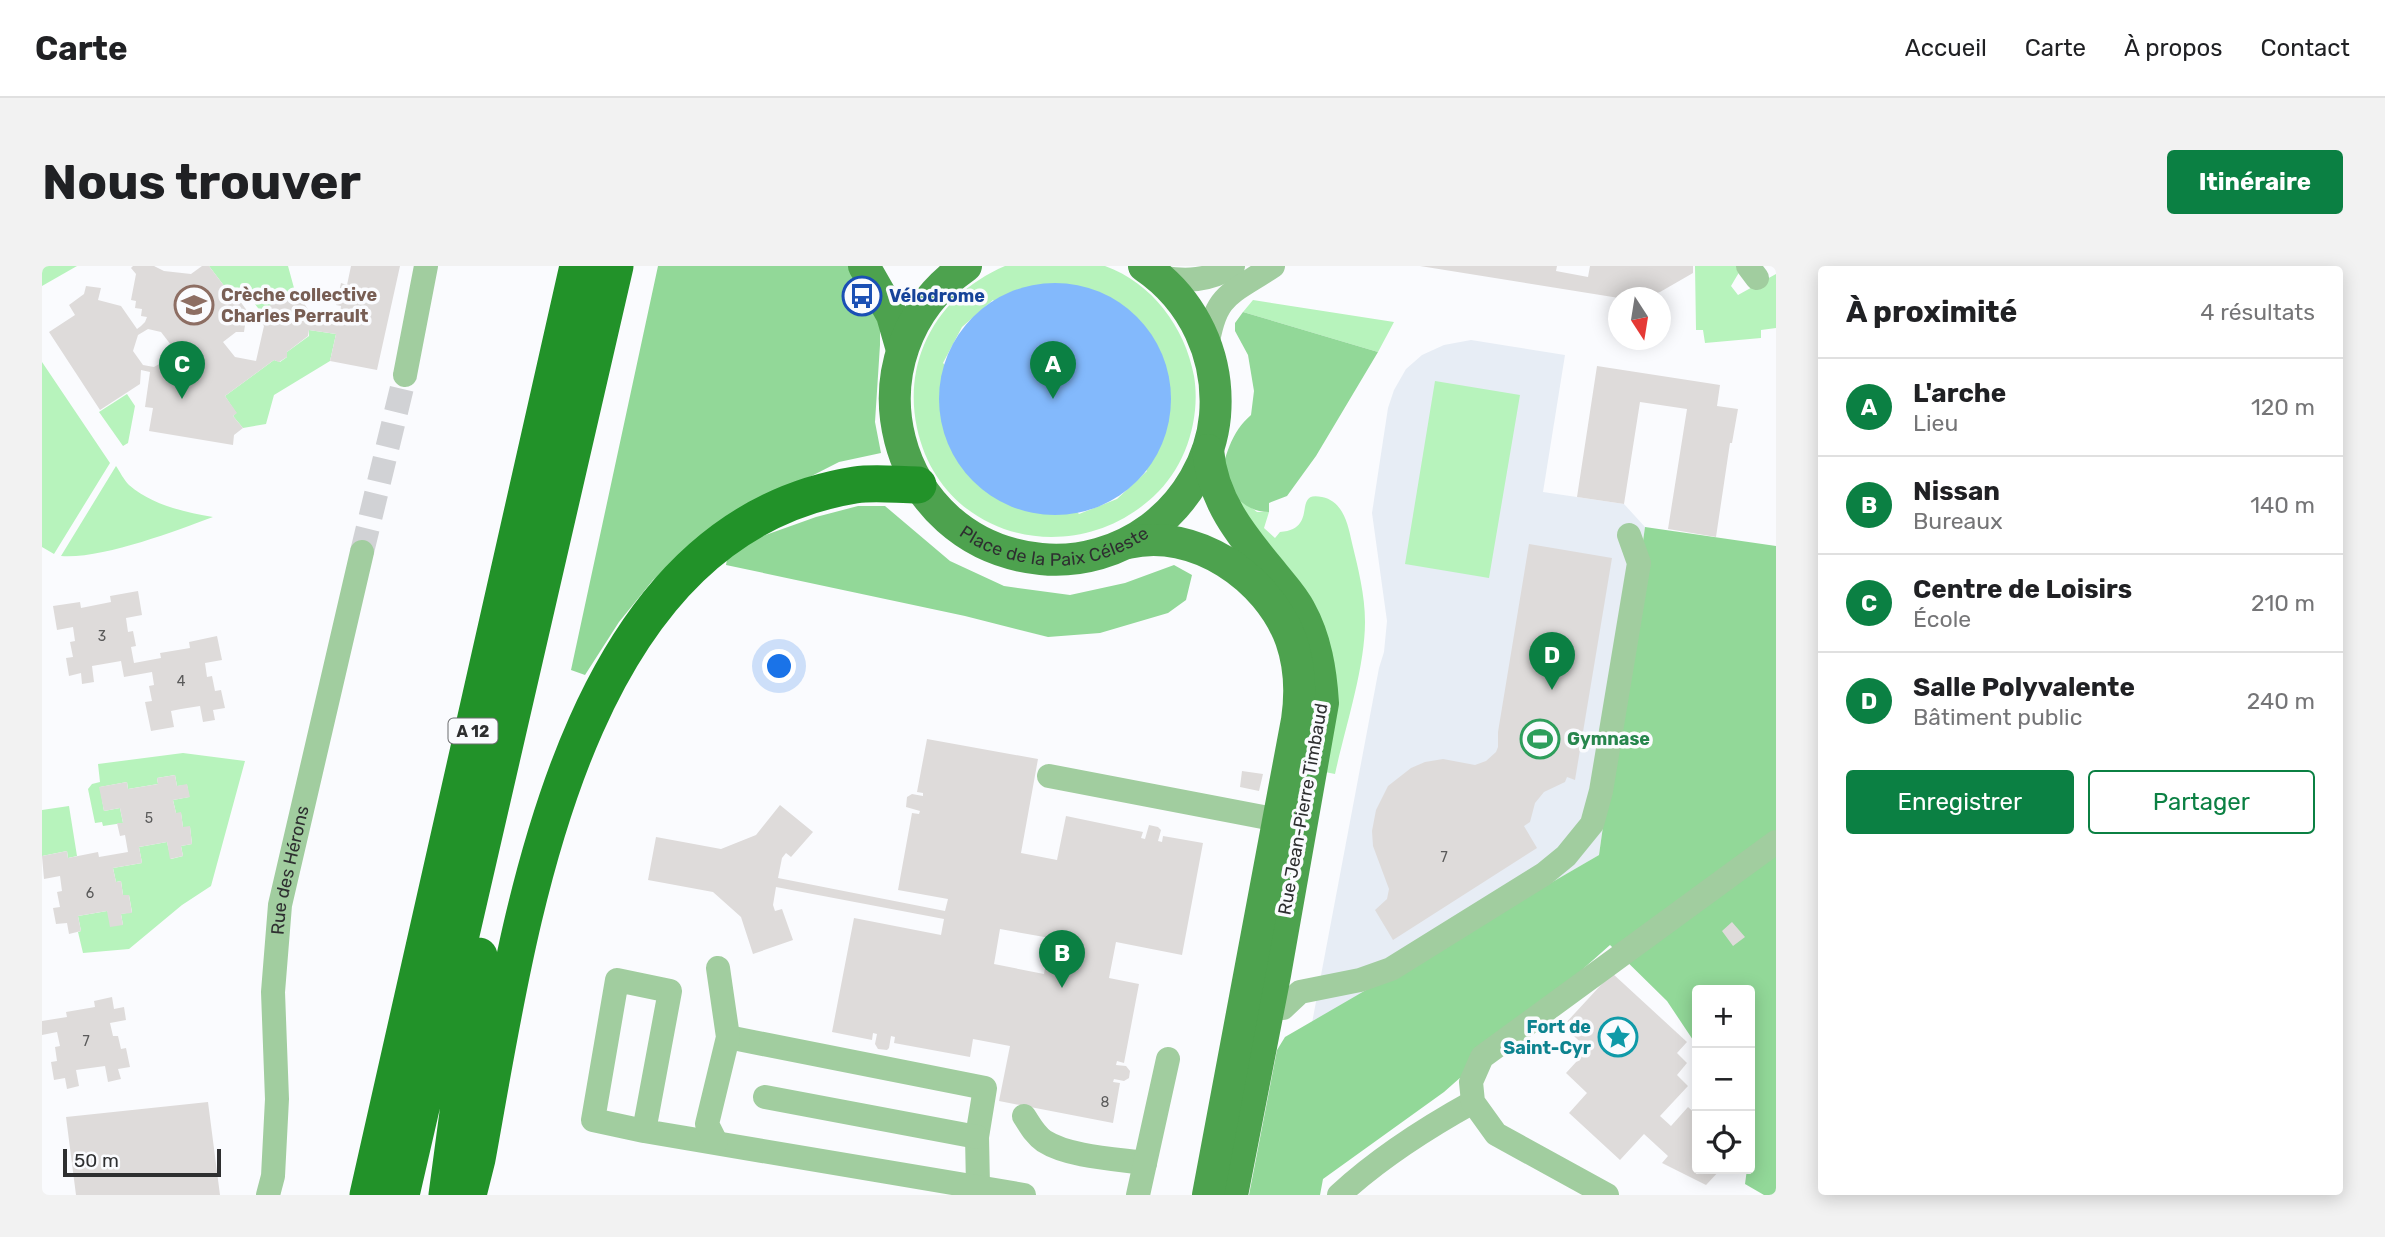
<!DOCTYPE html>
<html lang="fr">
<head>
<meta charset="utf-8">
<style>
  :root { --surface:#fff; --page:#f2f2f2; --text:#202124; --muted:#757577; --line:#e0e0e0; --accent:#0b8043 }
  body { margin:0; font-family:Rubik,sans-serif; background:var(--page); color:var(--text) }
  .controls { position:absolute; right:21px; bottom:21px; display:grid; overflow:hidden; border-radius:7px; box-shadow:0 4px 18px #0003 }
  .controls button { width:63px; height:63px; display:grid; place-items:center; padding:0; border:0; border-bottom:2px solid var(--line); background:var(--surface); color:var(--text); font:35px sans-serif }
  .compass { position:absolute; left:1566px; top:21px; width:63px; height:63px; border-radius:50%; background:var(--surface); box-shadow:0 4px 18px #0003; rotate:168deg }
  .scale { position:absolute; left:21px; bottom:18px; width:158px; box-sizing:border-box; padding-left:7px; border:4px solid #2e2f30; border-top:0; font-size:19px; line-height:24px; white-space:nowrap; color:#2e2f30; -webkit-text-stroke:5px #fafbfe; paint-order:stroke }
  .you { position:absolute; left:738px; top:401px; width:24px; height:24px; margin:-18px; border:5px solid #fff; border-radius:50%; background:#1a73e8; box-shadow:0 0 0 10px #1a73e833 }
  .badge { display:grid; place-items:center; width:46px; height:46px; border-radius:50%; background:var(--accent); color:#fff; font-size:23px; font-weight:700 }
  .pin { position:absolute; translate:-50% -58px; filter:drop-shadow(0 2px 4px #0008) }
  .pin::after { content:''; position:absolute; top:37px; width:24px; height:21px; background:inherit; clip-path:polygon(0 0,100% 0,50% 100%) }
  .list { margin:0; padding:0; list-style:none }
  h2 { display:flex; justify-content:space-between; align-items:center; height:91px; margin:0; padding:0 28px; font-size:30px }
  h2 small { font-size:23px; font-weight:400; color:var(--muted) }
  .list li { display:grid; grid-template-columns:46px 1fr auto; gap:21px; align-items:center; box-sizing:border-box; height:98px; padding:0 28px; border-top:2px solid var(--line) }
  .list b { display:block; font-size:26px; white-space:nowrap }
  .list p { margin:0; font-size:23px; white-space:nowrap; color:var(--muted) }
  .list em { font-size:23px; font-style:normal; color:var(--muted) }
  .actions { display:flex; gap:14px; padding:21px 28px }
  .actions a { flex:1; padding:16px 0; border:2px solid var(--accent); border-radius:7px; text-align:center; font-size:24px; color:var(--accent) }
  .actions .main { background:var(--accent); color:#fff }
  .icon { flex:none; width:38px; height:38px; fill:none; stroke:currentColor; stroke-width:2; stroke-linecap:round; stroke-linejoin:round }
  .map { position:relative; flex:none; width:1734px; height:929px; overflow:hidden; border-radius:7px }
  header { display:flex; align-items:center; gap:42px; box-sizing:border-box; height:98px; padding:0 35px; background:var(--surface); border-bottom:2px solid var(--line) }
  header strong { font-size:33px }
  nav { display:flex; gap:38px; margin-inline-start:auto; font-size:24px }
  .intro { display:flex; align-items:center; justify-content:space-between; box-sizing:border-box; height:168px; padding:0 42px }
  h1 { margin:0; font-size:49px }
  .button { padding:18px 32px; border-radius:7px; background:var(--accent); color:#fff; font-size:24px; font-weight:700 }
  main { display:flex; gap:42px; padding:0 42px }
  aside { flex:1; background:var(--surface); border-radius:7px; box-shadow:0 4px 18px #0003 }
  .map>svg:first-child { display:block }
</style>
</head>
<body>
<header>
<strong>Carte</strong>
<nav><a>Accueil</a><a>Carte</a><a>À propos</a><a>Contact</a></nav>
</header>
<div class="intro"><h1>Nous trouver</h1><a class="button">Itinéraire</a></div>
<main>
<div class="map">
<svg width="1734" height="929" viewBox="0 0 1734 929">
  <rect width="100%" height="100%" fill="#fafbfe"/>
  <path fill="#e7edf5" d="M1429 74 1523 89 1501 226 1582 238 1603 261 1557 589 1270 757 1337 402 1342 386 1345 355 1330 247 1346 142 1352 124 1364 103 1380 89 1402 79Z"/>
  <path fill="#b7f3bc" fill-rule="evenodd" d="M0 0H35L0 20Z
    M167 0H246L252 22 219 46 204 26 192 33Z
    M963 0H1063C1110 17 1143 61 1152 110 1159 152 1144 201 1112 230 1032 305 899 274 875 162 869 134 871 105 882 79 898 42 926 16 963 0ZM951 34 1105 205 1075 233 1037 248 901 97 920 61Z
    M1653 0H1696L1699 3 1689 20 1696 29 1734 8V62L1719 64V72L1663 77 1661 64H1654Z
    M1211 34 1352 56 1336 86 1201 46Z
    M267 64 294 68 288 95 232 129 224 158 201 162 191 150 194 147 183 130 232 94 238 96 245 91V86L267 70Z
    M0 96 68 197 12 288 0 281Z
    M1393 115 1478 129 1447 312 1363 298Z
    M85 128 93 140 86 177 81 180 57 146Z
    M74 200C78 206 82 214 87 219 110 239 142 246 171 251 130 266 61 293 19 290Z
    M1179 217 1215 246H1227L1222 262 1233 272 1238 266C1278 263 1249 224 1280 231 1301 235 1306 258 1310 277 1316 302 1323 329 1323 356 1323 402 1303 462 1293 508L1278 505Z
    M141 487 203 495 169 620 140 639 87 683 41 687 36 666 39 665 36 650 65 645 81 659 79 648 90 646 87 629H81L79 615 74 616 71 602 100 597 97 581 125 576 129 593 141 590 139 580 150 578 148 561H141L139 547H134L131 534 147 531 145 519 135 520 133 509 115 512 116 518 86 523 85 516 58 521 62 545 78 542 81 557 61 560 60 556 53 557 46 523 50 518 58 516 56 498Z
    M27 540 35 590 26 592 25 585 0 590V544Z"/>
  <path fill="#92d898" d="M616 0H814L838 50V79L833 156 839 187 797 196 683 254 611 314 577 356 543 409 529 404Z
    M1201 46 1336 86 1274 190 1245 230 1227 237V246C1205 246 1194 231 1179 217 1181 192 1190 165 1209 149L1212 125 1206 89 1193 65V57Z
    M816 240H843L908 295 962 320 1028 329 1083 317 1132 299 1150 309 1144 334 1126 347 1058 367 1006 371 923 350 684 299 687 282 774 251Z
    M1603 261 1734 280V929H1722L1703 918 1705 903H1708L1711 862 1708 856V724H1655V780L1625 735 1568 679 1402 826 1281 913 1278 929H1207L1235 784 1243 771 1557 589Z"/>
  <path fill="#83b9fc" d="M897 133a116 116 0 1 1 232 0a116 116 0 1 1-232 0Z"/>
  <path fill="#dedbda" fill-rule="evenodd" d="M91 0H112L122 5 149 8 160 0H167L192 33 195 31 211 53 203 59 202 66H194L181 76 193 91 214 95 222 60 214 49 252 22 267 45 298 48 299 40 294 39 299 17 305 19 309 0H358L335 104 288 95 294 68 267 64 266 70 245 86V91L237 96 232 94 183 130 195 147 191 150 201 162 192 169 191 179 107 165 111 142 103 141 108 106 99 104 98 118 58 144 7 66 33 49 27 39 42 28 44 20 59 22 56 34 79 40 95 63 99 60 103 56 105 51 99 50 100 43 93 42 94 35 89 34 94 8 89 2ZM106 63 119 66 129 79 126 93 112 101 101 99 91 85 96 69Z
    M1378 0H1515L1514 5 1546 11 1548 0H1651V7L1618 26 1600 31 1577 32Z
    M1555 100 1678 119 1675 140 1696 143 1690 177H1688L1674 271 1626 263 1645 143 1598 136 1582 238 1535 231Z
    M1487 278 1570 292 1533 514 1525 511 1523 516 1502 526 1493 537 1488 556 1482 560 1495 582 1351 674 1333 644 1345 633 1347 623 1331 580 1330 565 1334 544 1346 520 1369 502 1383 496 1401 493 1433 499 1444 495 1454 486 1456 481V466Z
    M96 325 100 349 84 352 86 366 91 365 94 380 89 381 92 397 119 392 118 387 148 382 147 376 175 370 180 394 163 397 165 411 170 410 173 425 179 424 183 442 171 444 173 454 161 456 158 440 139 443 129 445 132 461 109 465 103 436 110 435 107 420 112 419 110 406 82 411 79 395 50 400 52 416 40 418 39 407 27 410 24 392 31 391 28 376 33 375 31 361 15 364 11 340 38 336 39 342 69 336 68 330Z
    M885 473 996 493 979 587 1015 594 1024 550 1101 566 1099 572 1103 573 1107 559 1116 561 1119 564 1116 575 1120 576 1121 570 1161 577 1140 689 1074 676 1067 712 1097 718 1082 797 1075 795 1074 799 1084 800 1088 805 1087 812 1082 815 1072 813 1071 816 1078 817 1071 857 957 835 968 780 931 773 928 791 852 777 853 771 849 770 847 782 845 784 836 783 833 778 835 768 831 767 830 774 790 766 812 652 899 669 902 653 734 621 731 639 733 645 740 643 751 674 711 688 699 651 671 626 606 614 614 571 679 583 714 569 738 539 771 566 749 591 744 587 740 592 736 612 903 645 906 633 856 624 870 547 877 548 878 545 864 541 865 531 870 528 881 530V527L875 526ZM958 663 1008 672 1002 708 952 698Z
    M1200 505 1221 508 1217 525 1198 521Z
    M133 509 135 520 145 518 148 531 131 534 134 547 139 546 141 561 148 560 150 578 139 580 141 590 128 593 125 576 97 581 100 597 71 602 74 616 79 615 81 629H87L90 647 79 648 81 659 68 661 65 645 36 650 39 665 27 668 25 657 14 658 11 642 18 641 15 626 20 625 18 610 2 613 0 590 25 585 26 592 56 586 57 591 86 586 83 569 78 570 75 557H81L78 542 62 545 57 521 85 516 86 523 116 518 115 512Z
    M1690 656 1703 671 1691 680 1680 665Z
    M1570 707 1645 776 1635 787 1645 797 1635 809 1646 820 1618 850 1629 860 1646 841 1655 849V903H1679L1664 919 1620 897 1626 890 1602 868 1578 894 1527 847 1545 827 1524 807 1546 783 1521 760Z
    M70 731 72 743 82 741 84 754 68 757 71 770H76L79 783 84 782 88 801 76 803 79 813 66 816 63 800 34 804 37 820 25 823 23 812 12 814 9 796 15 795 13 781 18 780 15 766 0 769V755L25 751 24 746 53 741 52 735Z
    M166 836 178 929H34L24 851Z"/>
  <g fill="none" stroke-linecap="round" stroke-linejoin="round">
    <path stroke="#d1d2d5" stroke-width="24" stroke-dasharray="24 12" stroke-linecap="butt" d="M320 286 363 109"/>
    <g stroke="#a1cd9f" stroke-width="24">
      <path d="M1706 0 1715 12"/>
      <path d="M1116 11C1144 16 1167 15 1191 0"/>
      <path d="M1165 82C1173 27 1188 29 1231 0"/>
      <path d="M363 109 384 0"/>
      <path d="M1007 510 1237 554"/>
      <path d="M1210 741 1241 742 1258 726 1318 714 1349 703 1502 608 1524 590 1550 558 1559 525 1597 297 1587 269"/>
      <path d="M686 771 943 822 935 871 936 920"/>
      <path d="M723 831 935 871"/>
      <path d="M982 850C988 859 993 869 1002 875 1027 891 1074 893 1103 897"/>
      <path d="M602 865 628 725 575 714 551 854 602 865 982 929"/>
      <path d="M674 876 665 858 686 771 676 702"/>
      <path id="s1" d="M226 929 231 910 235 833 231 726 238 639 320 286"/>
      <path d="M1096 929 1126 793"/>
      <path d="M1297 929C1337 892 1384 862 1431 836"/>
      <path d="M1565 929 1454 868 1431 836 1429 816 1440 791 1734 576"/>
    </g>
    <g stroke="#4da24e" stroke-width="32">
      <path d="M822 0 850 49 860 84"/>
      <path id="s2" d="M924 0C799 87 848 278 999 293 1038 297 1078 285 1109 262 1144 236 1169 194 1173 150 1178 91 1152 34 1102 0"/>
      <path d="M1166 184C1170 233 1199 269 1229 305 1239 318 1251 330 1258 344 1274 373 1279 405 1281 437L1233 709 1190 929"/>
      <path d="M1086 277C1152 261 1226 311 1249 374 1258 400 1259 427 1255 454L1166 929"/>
    </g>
    <path stroke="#229229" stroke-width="37" d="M326 929 536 0
      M359 929 573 0
      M405 929 437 690
      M426 929 435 893C477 664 526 265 813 219 834 216 855 219 876 219"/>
  </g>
  <defs>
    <symbol id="bus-ring" viewBox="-11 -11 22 22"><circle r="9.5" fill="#fafbfe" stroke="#1a4fb4" stroke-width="1.5"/><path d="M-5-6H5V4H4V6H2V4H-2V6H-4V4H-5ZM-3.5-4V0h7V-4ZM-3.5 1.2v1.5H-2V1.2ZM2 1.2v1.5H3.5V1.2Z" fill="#1a4fb4"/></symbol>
    <symbol id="school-ring" viewBox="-11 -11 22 22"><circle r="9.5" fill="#fafbfe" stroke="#8d6e63" stroke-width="1.5"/><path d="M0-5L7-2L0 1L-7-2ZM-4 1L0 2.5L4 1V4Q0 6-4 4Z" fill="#8d6e63"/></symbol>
    <symbol id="stadium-ring" viewBox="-11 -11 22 22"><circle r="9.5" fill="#fafbfe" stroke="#2e9e5b" stroke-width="1.5"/><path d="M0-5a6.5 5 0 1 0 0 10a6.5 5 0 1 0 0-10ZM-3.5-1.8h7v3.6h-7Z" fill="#2e9e5b"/></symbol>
    <symbol id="sight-ring" viewBox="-11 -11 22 22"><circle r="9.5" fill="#fafbfe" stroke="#0f9aa8" stroke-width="1.5"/><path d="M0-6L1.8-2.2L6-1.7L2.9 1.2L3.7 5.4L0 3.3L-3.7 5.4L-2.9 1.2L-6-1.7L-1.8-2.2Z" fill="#0f9aa8"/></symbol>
  </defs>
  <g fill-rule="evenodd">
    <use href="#bus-ring" x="798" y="8" width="44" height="44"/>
    <use href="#school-ring" x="130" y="17" width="44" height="44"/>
    <use href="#stadium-ring" x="1476" y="451" width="44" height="44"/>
    <use href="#sight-ring" x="1554" y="749" width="44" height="44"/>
  </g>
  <g text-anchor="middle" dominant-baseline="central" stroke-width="7" stroke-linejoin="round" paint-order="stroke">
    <g font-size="14" fill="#5a5a5a">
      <text x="60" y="370">3</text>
      <text x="139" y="415">4</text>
      <text x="107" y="552">5</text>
      <text x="1402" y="591">7</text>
      <text x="48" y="627">6</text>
      <text x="44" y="775">7</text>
      <text x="1063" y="836">8</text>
    </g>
    <rect fill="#fafbfe" stroke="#6b6c6e" stroke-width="2" x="406.5" y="452.5" width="49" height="25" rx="5"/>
    <g font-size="16" font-weight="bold" fill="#2e2f30">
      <text x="431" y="465">A 12</text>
    </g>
    <g font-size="18" font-weight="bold" fill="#785e54" stroke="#fafbfe" text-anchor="start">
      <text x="179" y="29">Crèche collective<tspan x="179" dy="21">Charles Perrault</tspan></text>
    </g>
    <g font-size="18" font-weight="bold" fill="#164399" stroke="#fafbfe" text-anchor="start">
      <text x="847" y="30">Vélodrome</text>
    </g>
    <g font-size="18" fill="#2e2f30" stroke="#fafbfe">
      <text stroke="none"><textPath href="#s2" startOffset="408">Place de la Paix Céleste</textPath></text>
      <text transform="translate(1261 543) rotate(-80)">Rue Jean-Pierre Timbaud</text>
      <text stroke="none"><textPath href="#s1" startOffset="327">Rue des Hérons</textPath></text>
    </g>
    <g font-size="18" font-weight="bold" fill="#27864d" stroke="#fafbfe" text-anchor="start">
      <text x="1525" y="473">Gymnase</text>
    </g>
    <g font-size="18" font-weight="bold" fill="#0d838f" stroke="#fafbfe" text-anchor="end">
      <text x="1549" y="761">Fort de<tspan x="1549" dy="21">Saint-Cyr</tspan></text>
    </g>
  </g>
</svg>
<div class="controls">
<button>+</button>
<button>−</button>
<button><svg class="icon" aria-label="locate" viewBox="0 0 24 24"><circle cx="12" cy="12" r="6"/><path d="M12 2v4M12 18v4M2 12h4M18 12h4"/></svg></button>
</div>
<svg class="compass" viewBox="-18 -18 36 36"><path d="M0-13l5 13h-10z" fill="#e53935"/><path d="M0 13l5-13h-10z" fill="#757577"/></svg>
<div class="scale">50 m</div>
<div class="you"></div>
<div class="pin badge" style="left:1011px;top:133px">A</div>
<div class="pin badge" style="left:1020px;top:722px">B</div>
<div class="pin badge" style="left:140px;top:133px">C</div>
<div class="pin badge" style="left:1510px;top:424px">D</div>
</div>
<aside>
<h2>À proximité<small>4 résultats</small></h2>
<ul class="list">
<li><span class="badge">A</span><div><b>L'arche</b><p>Lieu</p></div><em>120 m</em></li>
<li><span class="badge">B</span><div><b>Nissan</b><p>Bureaux</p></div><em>140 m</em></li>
<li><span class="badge">C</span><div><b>Centre de Loisirs</b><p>École</p></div><em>210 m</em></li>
<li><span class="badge">D</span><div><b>Salle Polyvalente</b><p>Bâtiment public</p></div><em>240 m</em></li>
</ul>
<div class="actions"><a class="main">Enregistrer</a><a>Partager</a></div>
</aside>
</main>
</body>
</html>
